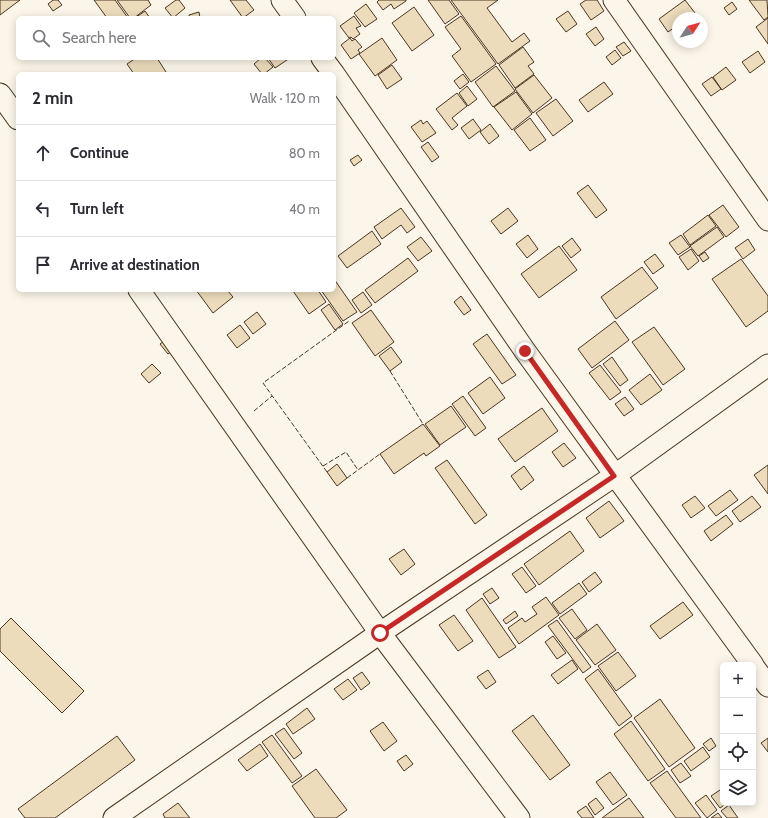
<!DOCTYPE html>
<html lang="en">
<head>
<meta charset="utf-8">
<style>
  :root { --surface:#fff; --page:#f7f7f7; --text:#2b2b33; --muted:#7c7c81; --line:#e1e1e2 }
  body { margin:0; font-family:Cabin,sans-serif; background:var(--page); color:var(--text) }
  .controls { position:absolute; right:12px; bottom:12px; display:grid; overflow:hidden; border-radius:6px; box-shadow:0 2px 10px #0003 }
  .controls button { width:36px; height:36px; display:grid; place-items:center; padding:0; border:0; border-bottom:1px solid var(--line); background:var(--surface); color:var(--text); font:20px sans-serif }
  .compass { position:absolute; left:672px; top:12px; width:36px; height:36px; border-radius:50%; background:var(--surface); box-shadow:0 2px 10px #0003; rotate:54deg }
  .stop { position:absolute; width:12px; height:12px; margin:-9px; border:3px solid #c62828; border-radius:50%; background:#fff }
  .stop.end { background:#c62828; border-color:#fff; box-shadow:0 1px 4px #0008 }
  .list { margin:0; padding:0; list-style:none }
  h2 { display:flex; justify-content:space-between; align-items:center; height:52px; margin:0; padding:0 16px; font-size:17px }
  h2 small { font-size:13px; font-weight:400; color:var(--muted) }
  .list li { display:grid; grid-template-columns:26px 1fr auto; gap:12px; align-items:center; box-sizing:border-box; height:56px; padding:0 16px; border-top:1px solid var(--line) }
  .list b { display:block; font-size:15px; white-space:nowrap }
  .list em { font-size:13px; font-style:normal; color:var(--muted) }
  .icon { flex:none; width:22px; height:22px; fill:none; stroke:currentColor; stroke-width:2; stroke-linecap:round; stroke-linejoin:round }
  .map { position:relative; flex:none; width:768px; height:818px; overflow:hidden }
  .search { position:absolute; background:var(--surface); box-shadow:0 2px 10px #0003; left:16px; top:16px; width:320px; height:44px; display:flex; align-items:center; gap:10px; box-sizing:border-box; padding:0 14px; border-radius:6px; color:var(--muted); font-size:15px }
  .panel { position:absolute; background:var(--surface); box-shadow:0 2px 10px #0003; left:16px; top:72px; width:320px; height:220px; border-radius:6px }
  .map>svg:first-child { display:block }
</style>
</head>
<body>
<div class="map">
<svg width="768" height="818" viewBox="0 0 768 818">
  <rect width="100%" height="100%" fill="#fbf6e9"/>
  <path fill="#ecdcbc" stroke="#4a3520" d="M0 0H20L0 15Z
    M53 0H58L62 5 53 11 48 4Z
    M94 0H115L128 18H107Z
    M117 0H148L151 5 134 18H130Z
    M176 0H179L185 8 173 18 165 8Z
    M230 0H246L254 10 243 18Z
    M379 0H406V1L394 9 391 4 383 10 377 2Z
    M428 0H449L459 14 445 24Z
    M451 0H498L487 8 512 42 524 33 530 41 498 64Z
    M586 0H597L604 11 591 20 580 4Z
    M685 0 695 13 688 18H678V25L668 32 659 19Z
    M749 0H767L768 17 764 20Z
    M732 2 737 9 729 15 724 8Z
    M366 4 377 19 365 27 354 13Z
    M414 7 434 35 412 51 392 23Z
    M145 11 150 18H135Z
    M568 11 577 24 566 32 556 19Z
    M199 12 200 18H190L189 15Z
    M354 16 361 26 356 28 360 34 353 39 351 37 349 38 340 26Z
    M461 16 496 64 471 82 452 56 461 49 445 27Z
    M768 18V44L756 27Z
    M596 27 604 39 595 46 586 34Z
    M350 38 352 41 355 39 362 47 358 50 360 53 351 59 341 45Z
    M382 38 397 60 375 76 359 54Z
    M624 42 631 51 623 56 616 47Z
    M523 47 534 62 528 66 534 74 515 88 499 65Z
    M615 50 621 58 612 65 606 57Z
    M758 51 765 62 750 73 742 62Z
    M136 58H157L166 72 163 74H134L127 64Z
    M261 58H265L273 67 264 74H262L254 64Z
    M268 58H290L275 68Z
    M392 65 402 79 387 89 378 75Z
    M496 66 515 91 493 107 475 82Z
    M726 67 736 80 722 90 713 77Z
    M463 74 469 82 460 89 454 81Z
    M534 75 552 98 533 113 515 89Z
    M712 77 721 89 711 96 702 84Z
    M604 82 613 94 588 112 579 100Z
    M467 86 477 99 468 106 459 93Z
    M516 92 532 114 512 130 494 107Z
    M457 93 467 106 452 118 458 125 452 130 436 109Z
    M556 99 573 121 553 136 536 113Z
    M530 118 546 140 530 151 514 130Z
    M473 119 481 130 469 139 461 128Z
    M421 120 423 124 427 121 436 133 422 142 411 127Z
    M490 124 499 136 489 144 480 132Z
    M428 142 439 157 432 162 421 147Z
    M358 155 362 160 354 166 350 160Z
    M588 185 607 210 596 218 577 193Z
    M723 205 739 227 726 237 709 215Z
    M401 208 415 227 407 233 401 225 382 239 374 227Z
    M508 208 518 221 501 234 491 221Z
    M708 215 716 226 690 245 683 234Z
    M717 227 724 237 698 256 690 246Z
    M372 231 381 244 347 268 338 256Z
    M528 235 538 249 527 258 516 244Z
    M681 235 690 247 678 255 669 243Z
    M421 237 432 251 418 261 407 247Z
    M572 238 581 250 571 258 562 246Z
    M748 239 755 250 743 259 735 248Z
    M559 246 577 270 539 298 521 274Z
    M691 249 699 261 688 270 679 257Z
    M705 252 709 258 703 262 699 256Z
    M655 254 664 266 653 274 644 262Z
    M408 258 418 271 375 303 365 290Z
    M741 259 768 296V311L746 327 712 279Z
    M642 267 658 288 616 319 601 297Z
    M334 279 357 312 343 321 321 290H334Z
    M196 290H227L233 297 213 313Z
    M318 290 326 302 309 314 293 291Z
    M363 292 372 305 361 313 352 300Z
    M461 296 471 310 464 315 454 302Z
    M329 304 343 324 335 330 321 310Z
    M371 310 394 342 375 356 352 323Z
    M257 312 266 324 253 334 244 322Z
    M615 321 629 340 592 368 578 349Z
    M240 325 250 338 237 348 227 335Z
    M654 327 685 369 663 385 632 342Z
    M487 334 516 375 502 384 473 344Z
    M168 338 176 348 168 354 160 344Z
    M391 347 402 362 390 371 379 356Z
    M612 357 628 380 620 386 603 364Z
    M152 364 161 373 149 383 141 374Z
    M600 365 621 392 610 400 589 373Z
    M650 374 662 390 641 405 629 390Z
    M490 377 505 398 483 414 468 393Z
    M463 396 486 428 475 436 452 404Z
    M625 397 634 409 624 416 615 404Z
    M451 406 466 427 440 445 425 424Z
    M542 408 558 431 515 462 498 439Z
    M423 424 440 446 426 456 424 453 394 474 380 454Z
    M564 443 576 458 563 467 552 452Z
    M447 460 487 515 475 524 435 468Z
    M337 464 347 478 337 486 327 472Z
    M768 465V494L754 475Z
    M524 466 534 480 521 490 511 476Z
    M730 490 738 500 716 516 708 506Z
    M695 496 705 508 691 518 682 505Z
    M752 496 761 507 740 522 732 511Z
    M609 501 624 521 600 538 586 518Z
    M726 515 733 524 711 541 704 531Z
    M570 531 584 551 539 585 524 564Z
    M404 549 415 564 401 575 389 559Z
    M522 567 536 586 526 593 512 574Z
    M595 572 602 582 589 592 582 582Z
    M579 583 587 594 560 614 552 603Z
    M492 588 499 598 490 604 483 594Z
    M546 597 559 615 519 644 508 628 522 618 525 622 537 614 532 607Z
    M482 598 516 647 499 658 466 610Z
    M683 602 693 615 660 639 650 626Z
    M572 609 587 630 575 639 559 618Z
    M515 611 518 616 506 624 503 620Z
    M454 615 473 641 458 651 439 625Z
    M11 618 84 691 62 713 0 651V629Z
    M557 620 591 667 583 673 548 626Z
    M597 624 616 650 595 665 576 640Z
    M553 636 566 653 557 659 545 642Z
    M618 652 636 676 616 691 598 666Z
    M572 660 578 669 558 684 551 675Z
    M598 669 632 716 619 726 585 679Z
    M488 670 496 682 486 689 477 677Z
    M362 672 370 683 361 690 353 678Z
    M348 679 357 690 343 700 334 689Z
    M660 699 695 748 669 767 634 718Z
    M307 708 315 719 293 734 286 724Z
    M533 715 570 765 550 780 512 731Z
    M631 721 665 769 648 781 614 734Z
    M383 722 397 741 384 751 370 731Z
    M284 728 302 753 294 759 275 734Z
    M272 735 302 776 292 783 262 742Z
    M117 736 135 760 55 818H25L18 809Z
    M711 738 716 746 709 751 703 744Z
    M768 738V752L761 743Z
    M260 744 268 756 247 771 238 760Z
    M703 747 710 757 691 771 684 761Z
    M406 755 413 764 404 771 397 761Z
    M681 763 691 776 680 783 671 770Z
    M316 769 347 810 336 818H315L292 786Z
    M667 771 701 818H676L650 783Z
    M610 772 627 795 613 805 596 782Z
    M723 788V803H727L720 808 711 796Z
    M706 795 717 810 707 818 695 803Z
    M596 798 604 808 595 815 588 804Z
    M629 798 644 818H602Z
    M178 803 190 818H165L163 814Z
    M729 805 738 818H727L721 811Z
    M586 806 594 818H582L577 812Z
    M718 813 722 818H711Z"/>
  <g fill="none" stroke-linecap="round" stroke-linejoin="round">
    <defs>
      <path id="street" d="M282 0 295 18
        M614 0 768 220
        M322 58 334 74
        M334 74 525 351 753 665
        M0 94 18 119
        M139 290 380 633 519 818
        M753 666 768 686
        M114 818 380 633 614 476 768 365"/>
    </defs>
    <use href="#street" stroke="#4a3520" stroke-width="23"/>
    <use href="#street" stroke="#fbf6e9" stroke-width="21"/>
    <path stroke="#4a3520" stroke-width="1" stroke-dasharray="5 2" stroke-linecap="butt" d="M390 371 423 424
      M254 411 272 396
      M323 466 346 452 358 470
      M327 472 263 383 349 321
      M347 478 380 454"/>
  </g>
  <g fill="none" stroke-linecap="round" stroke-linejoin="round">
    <path stroke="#c62828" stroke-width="5" d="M380 633 614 476 525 351"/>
  </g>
</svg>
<div class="controls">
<button>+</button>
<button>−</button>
<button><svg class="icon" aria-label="locate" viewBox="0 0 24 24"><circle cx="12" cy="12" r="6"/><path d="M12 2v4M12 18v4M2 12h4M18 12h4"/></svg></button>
<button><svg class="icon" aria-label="layers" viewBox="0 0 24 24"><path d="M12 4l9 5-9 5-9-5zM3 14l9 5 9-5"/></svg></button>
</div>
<svg class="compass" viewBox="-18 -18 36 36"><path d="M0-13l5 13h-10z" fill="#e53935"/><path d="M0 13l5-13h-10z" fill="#7c7c81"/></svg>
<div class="stop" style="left:380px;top:633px"></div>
<div class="stop end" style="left:525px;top:351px"></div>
<div class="search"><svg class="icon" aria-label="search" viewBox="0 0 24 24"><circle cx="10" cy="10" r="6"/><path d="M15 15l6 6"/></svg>Search here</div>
<section class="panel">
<h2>2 min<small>Walk · 120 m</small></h2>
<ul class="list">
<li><svg class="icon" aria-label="ahead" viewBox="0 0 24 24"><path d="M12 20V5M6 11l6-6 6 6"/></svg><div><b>Continue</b></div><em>80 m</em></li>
<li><svg class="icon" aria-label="left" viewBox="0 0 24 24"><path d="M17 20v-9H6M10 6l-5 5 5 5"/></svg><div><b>Turn left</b></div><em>40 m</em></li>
<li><svg class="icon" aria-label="arrive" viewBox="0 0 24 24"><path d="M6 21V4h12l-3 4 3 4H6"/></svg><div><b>Arrive at destination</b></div></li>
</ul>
</section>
</div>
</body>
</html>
